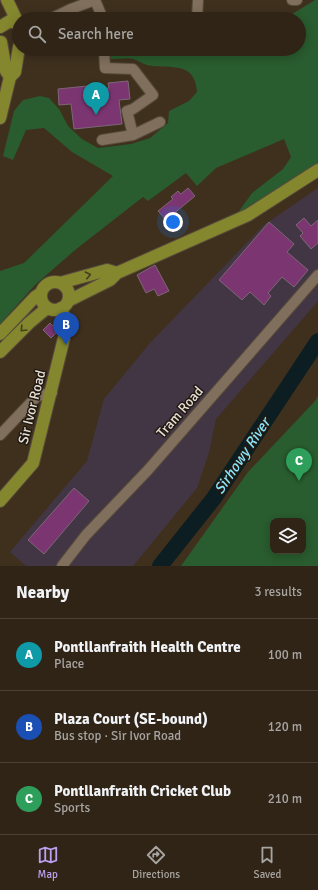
<!DOCTYPE html>
<html lang="en">
<head>
<meta charset="utf-8">
<style>
  :root { --surface:#2f2416; --page:#372c1f; --text:#f1f3f6; --muted:#a7a4a1; --line:#4a4135; --accent:#bca0f2 }
  body { margin:0; font-family:Signika,sans-serif; background:var(--page); color:var(--text) }
  .controls { position:absolute; right:12px; bottom:12px; display:grid; overflow:hidden; border-radius:8px; box-shadow:0 2px 10px #0003 }
  .controls button { width:36px; height:36px; display:grid; place-items:center; padding:0; border:0; border-bottom:1px solid var(--line); background:var(--surface); color:var(--text); font:20px sans-serif }
  .you { position:absolute; left:173px; top:222px; width:14px; height:14px; margin:-10px; border:3px solid #fff; border-radius:50%; background:#1a73e8; box-shadow:0 0 0 6px #1a73e833 }
  .badge { display:grid; place-items:center; width:26px; height:26px; border-radius:50%; background:var(--accent); color:#fff; font-size:13px; font-weight:700 }
  .pin { position:absolute; translate:-50% -33px; filter:drop-shadow(0 1px 2px #0008) }
  .pin::after { content:''; position:absolute; top:21px; width:14px; height:12px; background:inherit; clip-path:polygon(0 0,100% 0,50% 100%) }
  .list { margin:0; padding:0; list-style:none }
  h2 { display:flex; justify-content:space-between; align-items:center; height:52px; margin:0; padding:0 16px; font-size:17px }
  h2 small { font-size:13px; font-weight:400; color:var(--muted) }
  .list li { display:grid; grid-template-columns:26px 1fr auto; gap:12px; align-items:center; box-sizing:border-box; height:72px; padding:0 16px; border-top:1px solid var(--line) }
  .list b { display:block; font-size:15px; white-space:nowrap }
  .list p { margin:0; font-size:13px; white-space:nowrap; color:var(--muted) }
  .list em { font-size:13px; font-style:normal; color:var(--muted) }
  .icon { flex:none; width:22px; height:22px; fill:none; stroke:currentColor; stroke-width:2; stroke-linecap:round; stroke-linejoin:round }
  .map { position:relative; flex:none; width:318px; height:566px; overflow:hidden }
  .search { position:absolute; background:var(--surface); box-shadow:0 2px 10px #0003; left:12px; right:12px; top:12px; height:44px; display:flex; align-items:center; gap:10px; box-sizing:border-box; padding:0 14px; border-radius:22px; color:var(--muted); font-size:15px }
  .sheet { height:268px; background:var(--surface) }
  nav { display:flex; justify-content:space-around; align-items:center; box-sizing:border-box; height:56px; border-top:1px solid var(--line); background:var(--surface); font-size:11px; color:var(--muted) }
  nav a { display:grid; justify-items:center; gap:2px }
  nav .on { color:var(--accent) }
  .map>svg:first-child { display:block }
</style>
</head>
<body>
<div class="map">
<svg width="318" height="566" viewBox="0 0 318 566">
  <rect width="100%" height="100%" fill="#3f301e"/>
  <path fill="#433644" d="M318 188V301L216 419 209 452 197 488 133 566H26L10 552 87 461 104 399 150 343 264 225Z"/>
  <path fill="#295c2e" fill-rule="evenodd" d="M315 0H318V164L237 214 252 193 283 169 291 157 284 139 216 168 197 186 186 173 148 201 143 197 75 250 35 285 0 324V271L24 263 113 176 72 152 44 128 26 130 13 160 3 156 14 111 23 100 40 96 49 98 59 109 68 126 82 139 98 148 131 144 150 138 168 123 169 111 189 101 197 92C195 59 168 70 147 65 142 64 138 60 133 59 126 58 118 59 111 59L109 49H299V19H284Z
    M318 396V566H181L248 472 315 401ZM273 521H303V551H273Z"/>
  <g fill="none" stroke-linecap="round" stroke-linejoin="round">
    <path stroke="#0d1e22" stroke-width="16" d="M160 566 214 498 318 341"/>
  </g>
  <path fill="#7b3671" stroke="#7c6777" d="M128 81 130 99 119 100 122 124 74 129 71 104 59 105 58 89 97 85 98 89 109 88 108 83Z
    M188 188 195 196 166 220 158 211 173 199 171 197 178 191 181 194Z
    M304 218 311 226 318 220V243L311 249 300 236 303 233 296 225Z
    M269 222 294 244 287 252 308 270 294 287 282 277 268 293 271 296 264 305 250 292 242 300 219 280Z
    M155 265 169 291 158 296 154 289 146 293 137 275Z
    M50 323 58 331 51 338 43 330Z
    M74 488 89 501 44 554 28 540Z"/>
  <g fill="none" stroke-linecap="round" stroke-linejoin="round">
    <defs>
      <path id="minor" d="M95 0 103 19
        M292 0H297
        M50 19 71 9 95 0
        M197 19 198 0
        M104 49 105 68 133 69 153 95 133 109 127 111 133 135
        M102 140 133 135 160 122
        M0 435 37 396 52 393
        M62 566 86 535 148 470 318 275"/>
      <path id="major" d="M7 0 18 23
        M0 27 10 21 19 24
        M1 42 6 71 10 77
        M0 118 10 77 15 72 19 47
        M41 296a14 14 0 1 1 28 0a14 14 0 1 1-28 0Z
        M60 283 107 270 117 273
        M68 301 110 280 117 273 248 215 318 170
        M0 334 35 297 41 293
        M0 352 29 323 47 308
        M0 501 33 463 64 338 66 322 61 308"/>
    </defs>
    <use href="#minor" stroke="#584c3c" stroke-width="12"/>
    <use href="#major" stroke="#584c3c" stroke-width="14"/>
    <use href="#minor" stroke="#806f5c" stroke-width="10"/>
    <use href="#major" stroke="#85872e" stroke-width="12"/>
  </g>
  <defs><path id="oneway-chevron" d="M-2-3.5L2.5 0L-2 3.5" fill="none" stroke-width="1.6" stroke-linecap="round" stroke-linejoin="round"/></defs>
  <g stroke="#43401c">
    <use href="#oneway-chevron" transform="translate(88 275) rotate(-13)"/>
    <use href="#oneway-chevron" transform="translate(23 329) rotate(134)"/>
  </g>
  <g text-anchor="middle" dominant-baseline="central" stroke-width="3" stroke-linejoin="round" paint-order="stroke">
    <g font-size="14" fill="#e8dfd4" stroke="#201a12">
      <text transform="translate(32 407) rotate(-76)">Sir Ivor Road</text>
      <text transform="translate(180 412) rotate(-49)">Tram Road</text>
    </g>
    <g font-size="15" font-style="italic" fill="#8ae5fc" stroke="#201a12">
      <text transform="translate(242 456) rotate(-56)">Sirhowy River</text>
    </g>
  </g>
</svg>
<div class="controls">
<button><svg class="icon" aria-label="layers" viewBox="0 0 24 24"><path d="M12 4l9 5-9 5-9-5zM3 14l9 5 9-5"/></svg></button>
</div>
<div class="you"></div>
<div class="pin badge" style="left:96px;top:115px;background:#0f9aa8">A</div>
<div class="pin badge" style="left:66px;top:345px;background:#1a4fb4">B</div>
<div class="pin badge" style="left:299px;top:481px;background:#2e9e5b">C</div>
<div class="search"><svg class="icon" aria-label="search" viewBox="0 0 24 24"><circle cx="10" cy="10" r="6"/><path d="M15 15l6 6"/></svg>Search here</div>
</div>
<section class="sheet">
<h2>Nearby<small>3 results</small></h2>
<ul class="list">
<li><span class="badge" style="background:#0f9aa8">A</span><div><b>Pontllanfraith Health Centre</b><p>Place</p></div><em>100 m</em></li>
<li><span class="badge" style="background:#1a4fb4">B</span><div><b>Plaza Court (SE-bound)</b><p>Bus stop · Sir Ivor Road</p></div><em>120 m</em></li>
<li><span class="badge" style="background:#2e9e5b">C</span><div><b>Pontllanfraith Cricket Club</b><p>Sports</p></div><em>210 m</em></li>
</ul>
</section>
<nav>
<a class="on"><svg class="icon" aria-label="map" viewBox="0 0 24 24"><path d="M3 6l6-2 6 2 6-2v14l-6 2-6-2-6 2zM9 4v14M15 6v14"/></svg>Map</a>
<a><svg class="icon" aria-label="directions" viewBox="0 0 24 24"><path d="M12 3l9 9-9 9-9-9zM9 14v-3h6M13 9l2 2-2 2"/></svg>Directions</a>
<a><svg class="icon" aria-label="saved" viewBox="0 0 24 24"><path d="M7 4h10v16l-5-4-5 4z"/></svg>Saved</a>
</nav>
</body>
</html>
